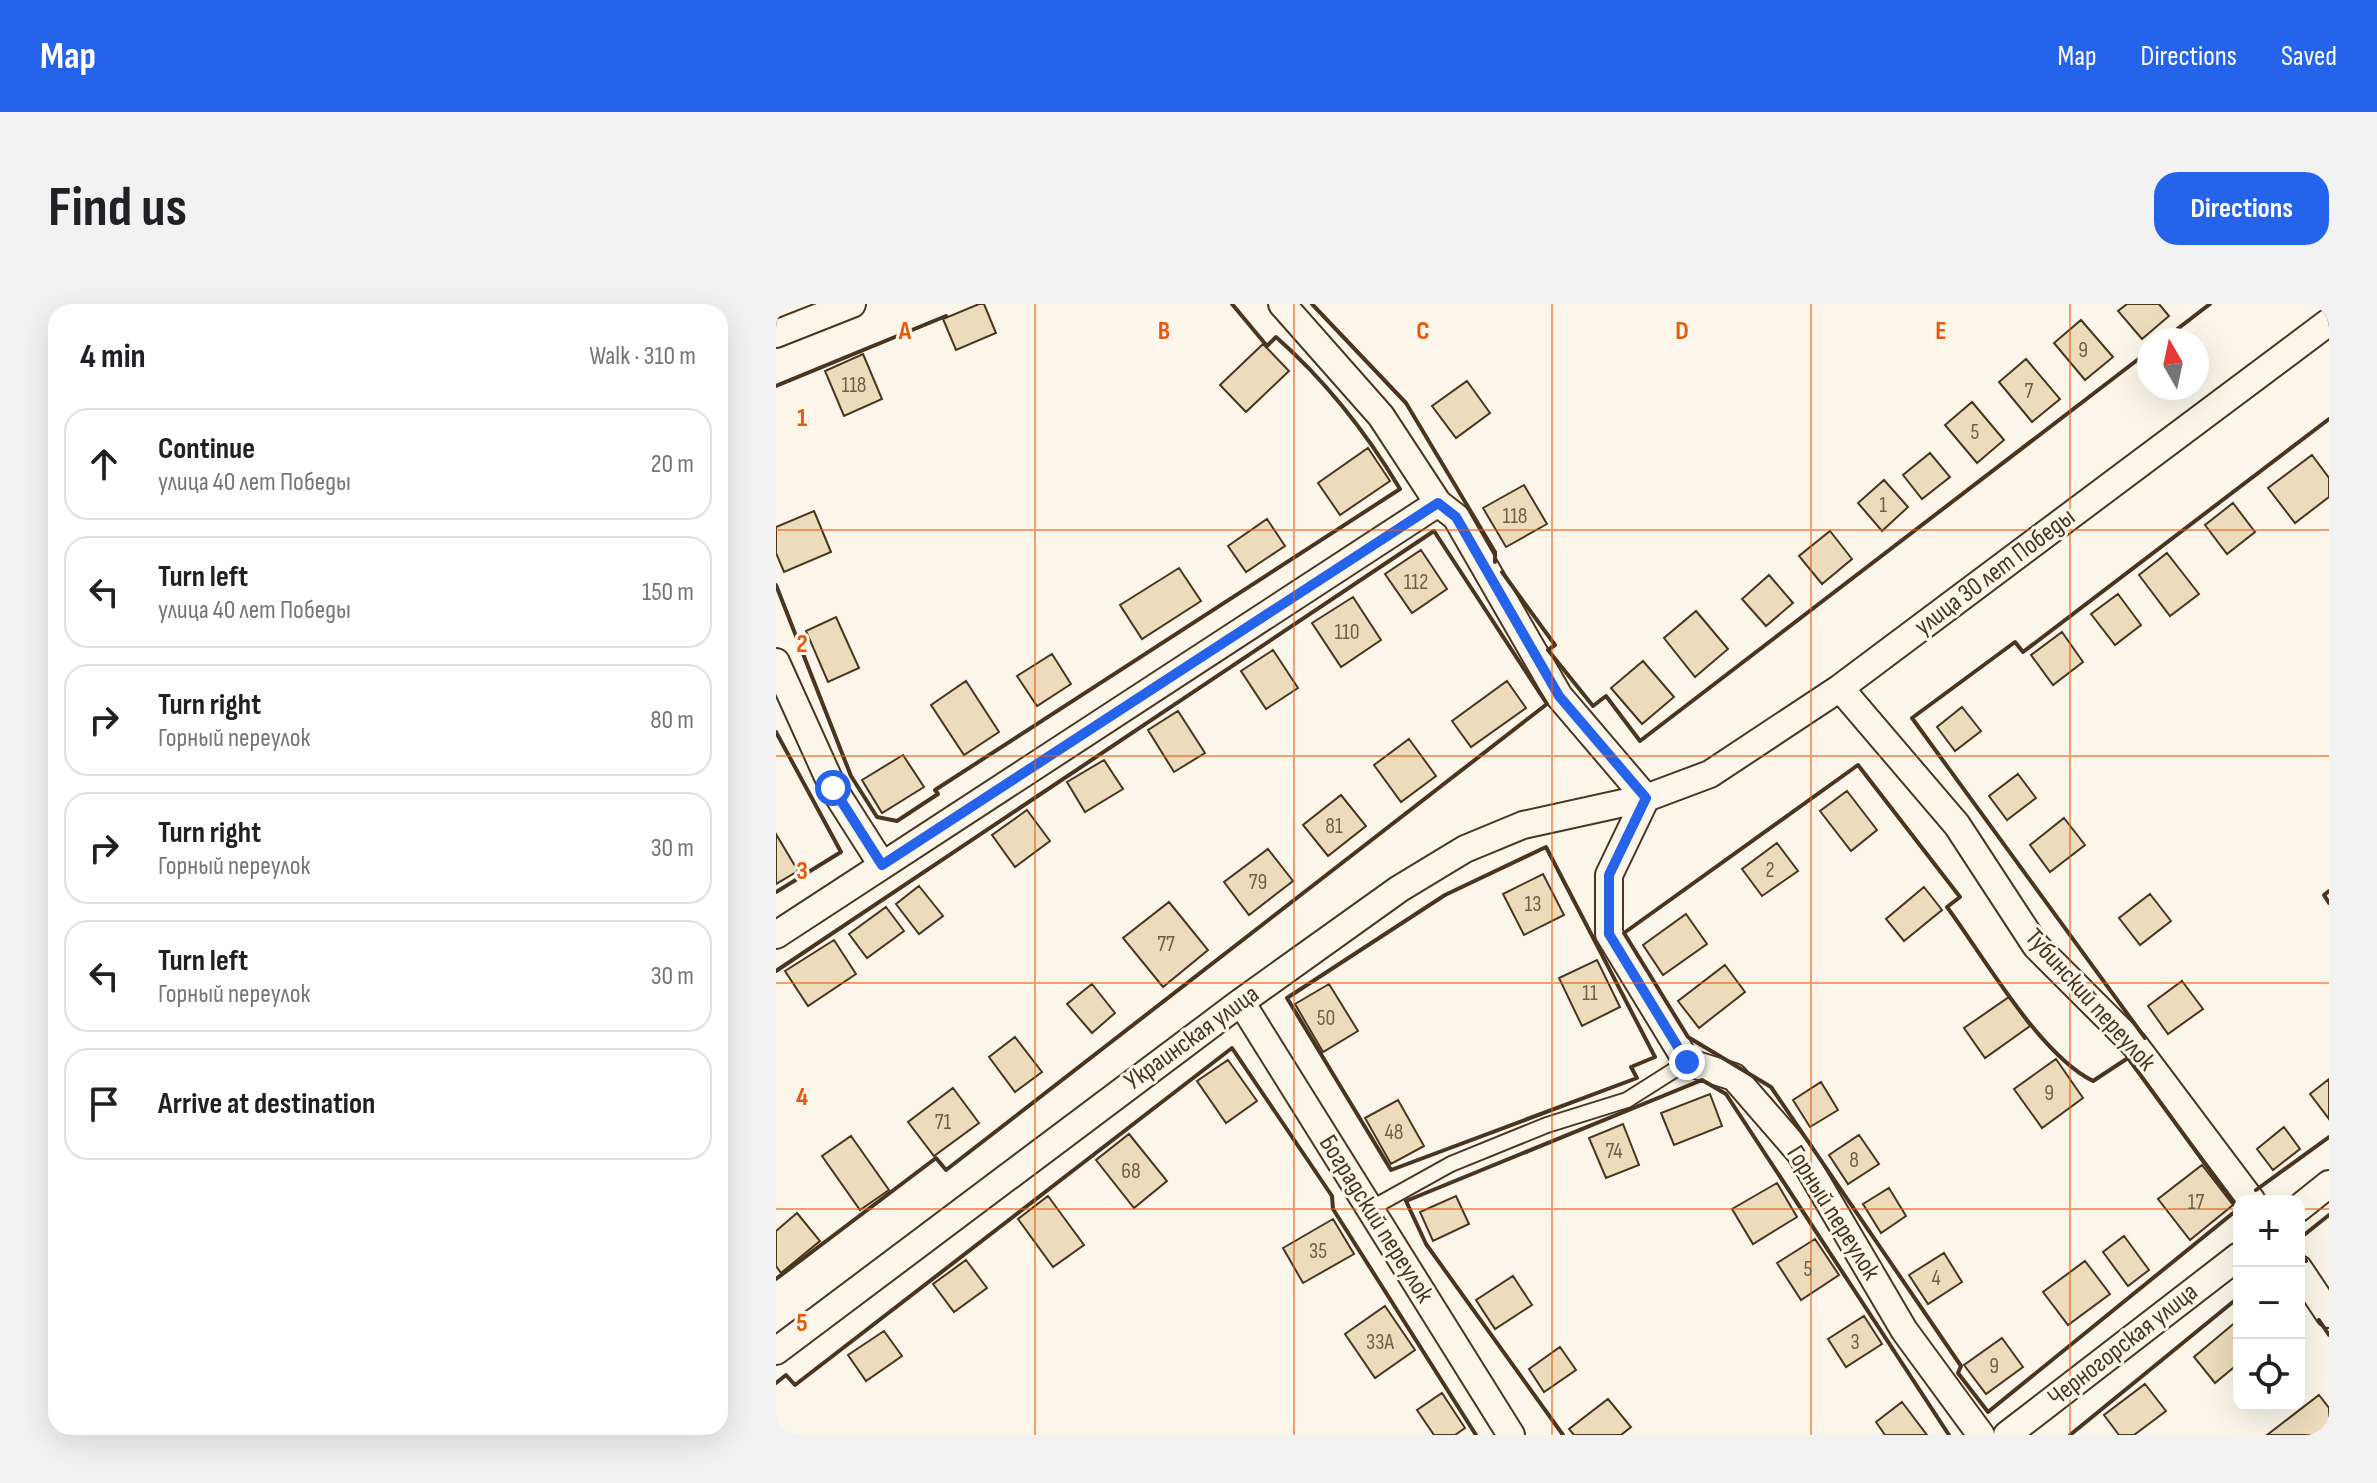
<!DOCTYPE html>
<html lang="en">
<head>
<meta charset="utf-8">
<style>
  :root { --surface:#fff; --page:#f2f2f2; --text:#202124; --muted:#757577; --line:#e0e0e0; --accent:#2563eb }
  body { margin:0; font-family:"Sofia Sans Condensed",sans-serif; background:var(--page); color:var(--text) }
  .controls { position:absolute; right:24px; bottom:24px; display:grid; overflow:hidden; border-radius:16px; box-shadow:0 8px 32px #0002 }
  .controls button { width:72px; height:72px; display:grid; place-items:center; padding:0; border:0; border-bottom:2px solid var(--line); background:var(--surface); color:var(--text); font:40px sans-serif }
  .compass { position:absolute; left:1361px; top:24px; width:72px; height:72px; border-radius:50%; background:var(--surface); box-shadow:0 8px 32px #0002; rotate:351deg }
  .stop { position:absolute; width:24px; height:24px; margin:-18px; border:6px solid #2563eb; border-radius:50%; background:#fff }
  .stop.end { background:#2563eb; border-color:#fff; box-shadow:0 2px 8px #0008 }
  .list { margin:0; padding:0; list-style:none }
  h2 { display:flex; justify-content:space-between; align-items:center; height:104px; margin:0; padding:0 32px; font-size:34px }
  h2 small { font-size:26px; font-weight:400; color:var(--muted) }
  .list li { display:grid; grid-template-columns:52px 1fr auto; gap:24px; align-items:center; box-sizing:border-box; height:112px; margin:0 16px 16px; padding:0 16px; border:2px solid var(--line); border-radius:24px }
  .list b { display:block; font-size:30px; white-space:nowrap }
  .list p { margin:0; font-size:26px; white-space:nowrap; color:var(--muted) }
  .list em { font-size:26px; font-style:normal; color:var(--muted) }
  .icon { flex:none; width:44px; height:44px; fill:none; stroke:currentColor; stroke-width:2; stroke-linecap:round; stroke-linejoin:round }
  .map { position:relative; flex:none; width:1553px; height:1131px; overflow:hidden; border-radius:24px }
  header { display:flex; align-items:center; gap:48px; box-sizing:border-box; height:112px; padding:0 40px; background:var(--accent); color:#fff }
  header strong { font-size:38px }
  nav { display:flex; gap:44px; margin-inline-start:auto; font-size:28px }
  .intro { display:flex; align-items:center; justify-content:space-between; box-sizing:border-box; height:192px; padding:0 48px }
  h1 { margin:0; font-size:56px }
  .button { padding:20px 36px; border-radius:24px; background:var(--accent); color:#fff; font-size:28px; font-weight:700 }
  main { display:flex; gap:48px; padding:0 48px }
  aside { flex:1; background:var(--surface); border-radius:24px; box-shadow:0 8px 32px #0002 }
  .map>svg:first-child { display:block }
</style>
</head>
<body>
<header>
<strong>Map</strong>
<nav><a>Map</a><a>Directions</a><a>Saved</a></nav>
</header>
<div class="intro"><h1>Find us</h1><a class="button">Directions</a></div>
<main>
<aside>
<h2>4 min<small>Walk · 310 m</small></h2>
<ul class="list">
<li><svg class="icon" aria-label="ahead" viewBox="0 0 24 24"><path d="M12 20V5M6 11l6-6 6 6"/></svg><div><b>Continue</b><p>улица 40 лет Победы</p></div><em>20 m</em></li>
<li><svg class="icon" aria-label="left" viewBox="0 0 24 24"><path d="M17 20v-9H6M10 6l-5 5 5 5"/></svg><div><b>Turn left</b><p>улица 40 лет Победы</p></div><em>150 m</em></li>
<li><svg class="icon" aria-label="right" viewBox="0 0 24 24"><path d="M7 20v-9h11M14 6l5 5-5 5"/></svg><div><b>Turn right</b><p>Горный переулок</p></div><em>80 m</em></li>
<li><svg class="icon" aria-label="right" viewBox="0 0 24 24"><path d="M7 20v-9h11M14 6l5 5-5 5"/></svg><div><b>Turn right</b><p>Горный переулок</p></div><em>30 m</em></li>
<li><svg class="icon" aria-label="left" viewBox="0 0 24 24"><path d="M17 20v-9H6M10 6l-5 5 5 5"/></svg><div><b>Turn left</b><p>Горный переулок</p></div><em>30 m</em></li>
<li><svg class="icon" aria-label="arrive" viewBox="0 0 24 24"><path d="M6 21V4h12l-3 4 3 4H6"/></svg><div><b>Arrive at destination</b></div></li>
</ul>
</aside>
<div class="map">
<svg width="1553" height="1131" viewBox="0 0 1553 1131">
  <rect width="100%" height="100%" fill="#fbf6e9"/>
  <path fill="#ecdcbc" stroke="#4a3520" stroke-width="2" d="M203 0H208L220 29 180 46 167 15Z
    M1351 0H1383L1393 12 1366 35 1342 7Z
    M1305 16 1337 53 1309 76 1278 39Z
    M487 40 513 67 470 108 444 81Z
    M87 50 106 95 68 112 49 67Z
    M1250 55 1284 95 1256 118 1223 78Z
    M691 77 714 109 680 134 656 102Z
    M1196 98 1228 136 1201 159 1169 121Z
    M592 144 614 177 564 211 542 179Z
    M1154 149 1174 173 1146 195 1127 171Z
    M1536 151 1553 174V193L1519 219 1492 184Z
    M1108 176 1132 203 1106 227 1082 199Z
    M748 181 771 220 730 243 707 204Z
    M1457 199 1479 228 1451 250 1429 221Z
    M38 207 55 248 8 268 0 249V223Z
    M491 215 509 242 470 268 452 242Z
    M1054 227 1076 255 1046 280 1023 252Z
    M645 246 671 285 636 309 609 270Z
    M1391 249 1423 290 1394 312 1363 271Z
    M403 264 425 297 366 335 344 301Z
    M993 271 1017 299 990 322 966 295Z
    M1342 290 1365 321 1339 341 1315 310Z
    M577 293 605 336 565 363 536 319Z
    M920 307 952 345 919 373 888 334Z
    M60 313 83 364 52 378 30 327Z
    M1286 328 1307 358 1277 381 1255 351Z
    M497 346 522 384 490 405 465 367Z
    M276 350 295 380 261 402 241 372Z
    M867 357 898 393 866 420 835 384Z
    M190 377 223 428 188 451 155 401Z
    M731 377 750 404 695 443 676 417Z
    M1186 403 1205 427 1179 447 1161 423Z
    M402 407 429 449 398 468 372 426Z
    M633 435 660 472 625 498 598 461Z
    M127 451 148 483 106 509 86 476Z
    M328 456 347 485 309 508 291 478Z
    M1242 470 1260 494 1231 516 1213 492Z
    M1071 487 1101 526 1075 547 1044 507Z
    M565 491 590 522 552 552 527 521Z
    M251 506 274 537 239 563 216 531Z
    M1288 514 1309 541 1274 568 1254 541Z
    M0 530 22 567 0 580Z
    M1001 539 1022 567 986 592 966 565Z
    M492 545 517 577 473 611 448 578Z
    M767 570 788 611 748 631 727 590Z
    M143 582 167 612 143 630 120 600Z
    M1148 583 1166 606 1128 637 1110 615Z
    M1374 590 1395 617 1364 641 1343 614Z
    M393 598 432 646 387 683 347 634Z
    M110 603 128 627 91 654 73 630Z
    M910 610 931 640 887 671 867 641Z
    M58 636 80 670 32 702 9 667Z
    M821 656 844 703 806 722 783 674Z
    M949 661 969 688 923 724 902 697Z
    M1406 677 1427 705 1392 730 1372 702Z
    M316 680 339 709 316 729 291 700Z
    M553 680 582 727 547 748 519 700Z
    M1233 693 1254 722 1209 754 1188 724Z
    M239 733 266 768 239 788 213 753Z
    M1280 755 1307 794 1266 824 1238 785Z
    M452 756 481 797 450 819 421 777Z
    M1553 775V815L1534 790Z
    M1045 778 1062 806 1034 823 1017 796Z
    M177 784 203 819 158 852 132 818Z
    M934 790 946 822 898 841 885 809Z
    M622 796 648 842 615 860 589 814Z
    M847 820 863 861 830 874 813 834Z
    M1508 823 1524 845 1497 866 1481 845Z
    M353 830 391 877 358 904 320 856Z
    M1083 831 1103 860 1072 880 1053 851Z
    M75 832 113 886 84 906 46 852Z
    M1426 861 1457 901 1414 936 1382 895Z
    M1001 879 1021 913 977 940 956 905Z
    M1113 884 1130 912 1105 929 1087 900Z
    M272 892 308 941 277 963 242 915Z
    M680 892 693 920 657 937 644 908Z
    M21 909 44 937 5 969 0 962V927Z
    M557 915 578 950 527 979 507 944Z
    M1348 932 1373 966 1352 982 1327 948Z
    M1039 935 1063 971 1025 996 1001 959Z
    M1168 949 1186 978 1152 1000 1133 971Z
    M190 956 211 984 178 1008 157 980Z
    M1309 957 1334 990 1292 1021 1267 988Z
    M737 972 756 1001 719 1025 700 996Z
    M609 1002 639 1046 599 1074 569 1030Z
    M1088 1012 1106 1040 1070 1063 1052 1035Z
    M1462 1016 1463 1059 1439 1079 1418 1053Z
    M108 1027 126 1052 90 1077 72 1051Z
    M1226 1034 1247 1063 1210 1090 1188 1061Z
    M784 1043 800 1066 768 1088 753 1065Z
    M1369 1080 1390 1107 1358 1131H1343L1328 1111Z
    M666 1089 689 1124 679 1131H658L641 1106Z
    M1543 1091 1553 1104V1131H1491Z
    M832 1095 855 1123 845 1131H798L793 1125Z
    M1126 1098 1151 1131H1109L1100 1118Z"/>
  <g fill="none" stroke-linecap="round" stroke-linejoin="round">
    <defs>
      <path id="service" d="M594 905 675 860 771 821 851 796 911 758"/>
      <path id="minor" d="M506 0 605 112 662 199 680 213 783 392 870 494 833 571V630L911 758 958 773 1024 849 1128 1026 1205 1131
        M0 30 76 0
        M0 358 57 484 106 561
        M1064 384 1181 521 1260 642 1358 740 1476 897
        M0 631 662 199
        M465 698 735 1131
        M1523 904 1553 880
        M1523 965 1553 1010
        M0 1047 465 698 623 585 689 545 747 521 870 494 934 470 1064 384 1553 18
        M1231 1131 1463 952"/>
    </defs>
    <use href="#service" stroke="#4a3520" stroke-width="18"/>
    <use href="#minor" stroke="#4a3520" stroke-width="30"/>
    <use href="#service" stroke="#fbf6e9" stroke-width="14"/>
    <use href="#minor" stroke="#fbf6e9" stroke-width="26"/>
    <path stroke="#4a3520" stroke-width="4" d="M536 0 630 99 719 248V258
      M1387 36 1434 0
      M0 82 170 12
      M726 268 779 341 772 346 817 402 830 392 864 437 1373 47
      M0 281 75 472 101 513 121 517 162 490 159 486 624 185C590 128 550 77 500 33L491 42 456 0
      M0 428 65 548 0 588
      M1082 461 1184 593 1171 603C1208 653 1263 750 1317 777L1352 754 1462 905 1212 1108 1182 1069 1185 1062 995 783 912 733 848 629Z
      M770 543 879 753 855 763 861 774 615 866 511 694 669 591Z
      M1553 587 1548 591 1553 599
      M0 667 658 227 771 400 170 866 160 854 0 975
      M1369 734 1136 414 1239 338 1247 348 1553 115
      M1480 886 1553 833
      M1523 935 1553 911
      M1523 946 1530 957
      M1543 1016 1553 1031
      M0 1079 10 1071 19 1081 456 744 556 892 557 905 700 1131
      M787 1131 650 940 630 897 926 776 950 790 1173 1131
      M1294 1131 1463 993"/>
  </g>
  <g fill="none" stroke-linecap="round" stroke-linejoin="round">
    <path stroke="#2563eb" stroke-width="10" d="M57 484 106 561 662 199 680 213 783 392 870 494 833 571V630L911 758"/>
  </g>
  <path fill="none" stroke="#e8590c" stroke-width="2" stroke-opacity="0.55" d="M259 0V1131M518 0V1131M776 0V1131M1035 0V1131M1294 0V1131M0 226H1553M0 452H1553M0 679H1553M0 905H1463M1523 905H1553"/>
  <g text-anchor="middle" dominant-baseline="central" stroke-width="6" stroke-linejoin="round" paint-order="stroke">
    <g font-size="22" fill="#725f47">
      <text x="1307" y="46">9</text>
      <text x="78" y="81">118</text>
      <text x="1253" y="87">7</text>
      <text x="1199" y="128">5</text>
      <text x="1107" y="201">1</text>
      <text x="739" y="212">118</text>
      <text x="640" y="278">112</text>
      <text x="571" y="328">110</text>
      <text x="558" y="522">81</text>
      <text x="994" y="566">2</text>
      <text x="482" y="578">79</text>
      <text x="757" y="600">13</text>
      <text x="390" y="640">77</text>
      <text x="814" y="689">11</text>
      <text x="550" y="714">50</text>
      <text x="1273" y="789">9</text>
      <text x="167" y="818">71</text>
      <text x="618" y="828">48</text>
      <text x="838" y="847">74</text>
      <text x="1078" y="856">8</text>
      <text x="355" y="867">68</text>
      <text x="1420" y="898">17</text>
      <text x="542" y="947">35</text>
      <text x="1032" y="965">5</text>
      <text x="1160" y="974">4</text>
      <text x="604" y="1038">33А</text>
      <text x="1079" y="1038">3</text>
      <text x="1218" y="1062">9</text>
    </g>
    <g font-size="26" fill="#4a3520" stroke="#fbf6e9">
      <text transform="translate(1219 268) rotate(-37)">улица 30 лет Победы</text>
      <text transform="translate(1314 696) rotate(48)">Тубинский переулок</text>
      <text transform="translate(416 734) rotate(-36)">Украинская улица</text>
      <text transform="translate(1057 909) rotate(58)">Горный переулок</text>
      <text transform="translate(600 915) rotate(58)">Боградский переулок</text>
      <text transform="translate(1347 1041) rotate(-38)">Черногорская улица</text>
    </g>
  </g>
  <g font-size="26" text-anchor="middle" font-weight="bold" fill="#e8590c" stroke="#fbf6e9" stroke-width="6" stroke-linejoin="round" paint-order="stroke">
    <text x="129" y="35">A</text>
    <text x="388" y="35">B</text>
    <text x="647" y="35">C</text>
    <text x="906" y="35">D</text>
    <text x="1165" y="35">E</text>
    <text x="26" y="122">1</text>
    <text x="26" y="348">2</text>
    <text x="26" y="575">3</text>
    <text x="26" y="801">4</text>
    <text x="26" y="1027">5</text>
  </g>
</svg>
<div class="controls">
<button>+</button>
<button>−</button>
<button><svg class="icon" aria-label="locate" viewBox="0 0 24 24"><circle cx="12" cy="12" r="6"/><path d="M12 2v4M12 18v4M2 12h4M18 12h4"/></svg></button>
</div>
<svg class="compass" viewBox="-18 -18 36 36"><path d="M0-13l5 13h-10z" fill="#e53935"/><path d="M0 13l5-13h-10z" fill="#757577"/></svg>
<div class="stop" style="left:57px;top:484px"></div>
<div class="stop end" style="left:911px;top:758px"></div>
</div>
</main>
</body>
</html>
